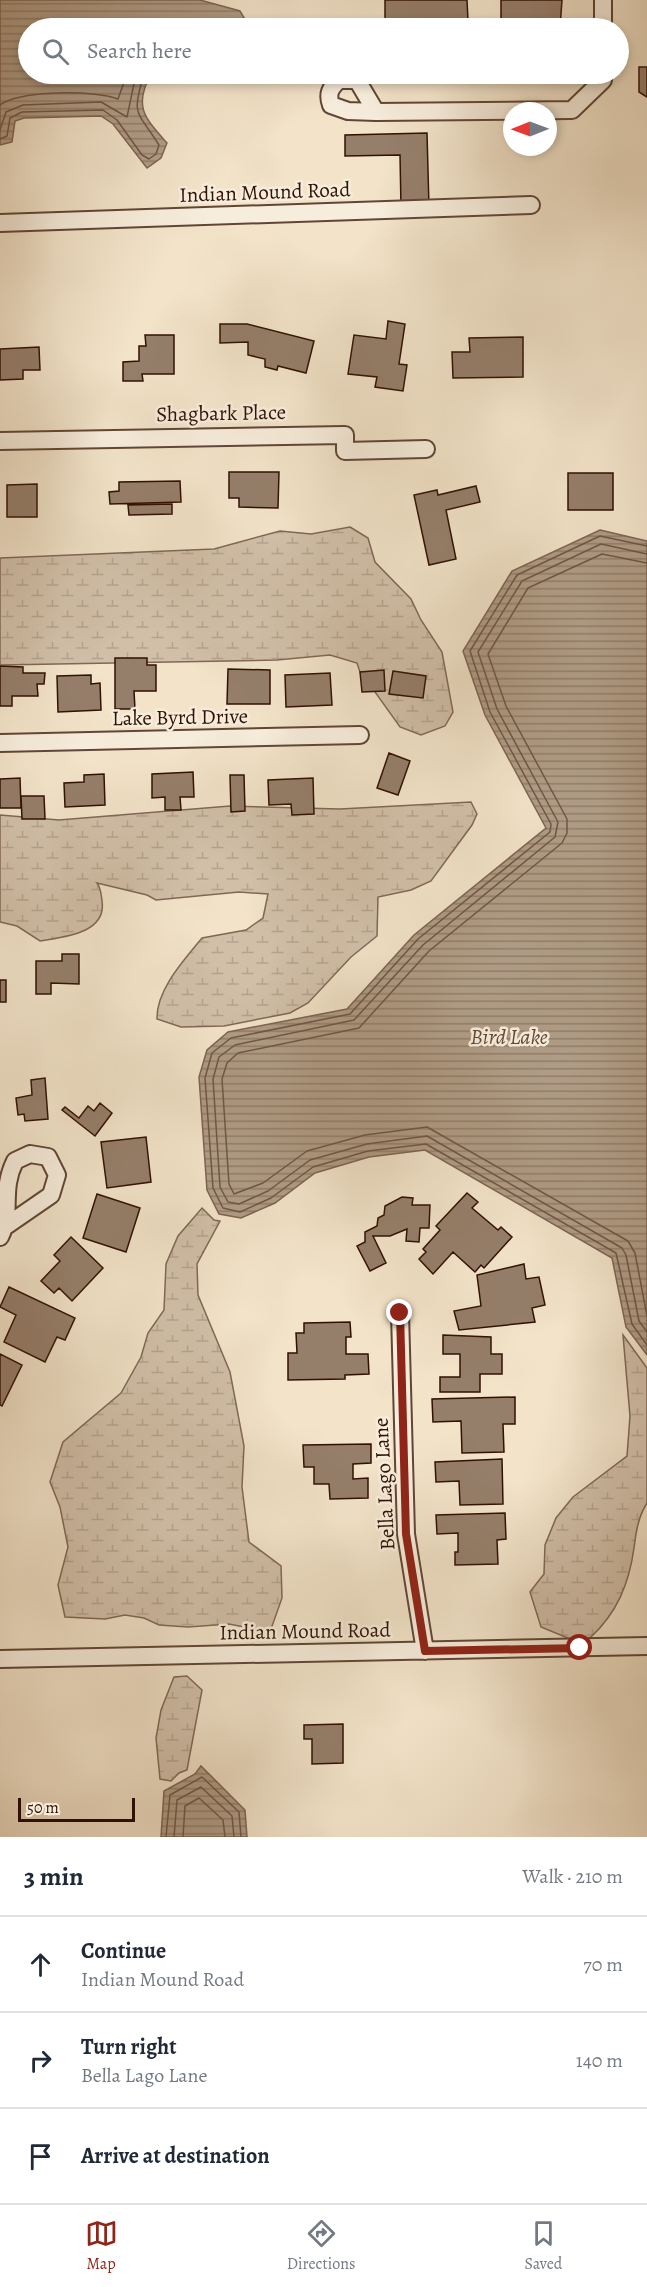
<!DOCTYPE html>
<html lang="en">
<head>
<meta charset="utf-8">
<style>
  :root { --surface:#fff; --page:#f2f2f3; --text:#1f2937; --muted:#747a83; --line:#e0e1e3; --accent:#8f2418 }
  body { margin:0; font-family:Alegreya,serif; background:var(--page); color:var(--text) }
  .compass { position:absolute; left:503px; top:102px; width:54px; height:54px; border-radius:50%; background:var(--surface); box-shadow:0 3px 9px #0003; rotate:269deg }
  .scale { position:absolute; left:18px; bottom:15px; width:117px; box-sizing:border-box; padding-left:6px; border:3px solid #311104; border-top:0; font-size:16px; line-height:21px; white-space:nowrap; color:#311104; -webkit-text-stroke:4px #f7eddc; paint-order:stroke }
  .stop { position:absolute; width:18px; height:18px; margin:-14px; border:4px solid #8f2418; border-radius:50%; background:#fff }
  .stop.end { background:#8f2418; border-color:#fff; box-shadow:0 2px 6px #0008 }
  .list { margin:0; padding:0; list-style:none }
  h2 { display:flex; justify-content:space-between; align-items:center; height:78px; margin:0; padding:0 24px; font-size:26px }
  h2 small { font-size:20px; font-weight:400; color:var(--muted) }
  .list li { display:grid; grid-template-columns:39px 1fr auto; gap:18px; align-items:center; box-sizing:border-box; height:96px; padding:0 24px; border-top:2px solid var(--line) }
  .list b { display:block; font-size:22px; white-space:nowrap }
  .list p { margin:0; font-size:20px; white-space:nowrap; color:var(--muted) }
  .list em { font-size:20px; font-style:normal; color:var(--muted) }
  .icon { flex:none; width:33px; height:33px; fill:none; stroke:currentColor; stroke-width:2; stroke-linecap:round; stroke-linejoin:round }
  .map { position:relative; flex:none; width:647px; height:1837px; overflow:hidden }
  .search { position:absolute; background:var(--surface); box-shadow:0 3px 9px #0003; left:18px; right:18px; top:18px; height:66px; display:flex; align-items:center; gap:15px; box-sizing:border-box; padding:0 21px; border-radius:33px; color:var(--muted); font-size:22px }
  .sheet { height:366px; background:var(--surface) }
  nav { display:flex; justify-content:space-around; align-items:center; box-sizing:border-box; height:84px; border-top:2px solid var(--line); background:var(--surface); font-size:16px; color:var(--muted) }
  nav a { display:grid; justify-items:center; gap:3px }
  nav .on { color:var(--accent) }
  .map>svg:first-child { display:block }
</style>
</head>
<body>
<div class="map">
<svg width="647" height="1837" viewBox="0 0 647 1837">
  <defs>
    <pattern id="wetland-marsh" width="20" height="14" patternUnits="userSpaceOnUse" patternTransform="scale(1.5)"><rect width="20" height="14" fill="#d1bfa8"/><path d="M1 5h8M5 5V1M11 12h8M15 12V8" fill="none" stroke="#b4a38f"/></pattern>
    <pattern id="water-rules" width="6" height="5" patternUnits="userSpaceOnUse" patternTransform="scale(1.5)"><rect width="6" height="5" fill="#b09c86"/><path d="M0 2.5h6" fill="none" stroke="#907e6b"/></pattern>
  </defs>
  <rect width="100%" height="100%" fill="#f2e3c9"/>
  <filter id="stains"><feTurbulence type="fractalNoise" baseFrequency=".00333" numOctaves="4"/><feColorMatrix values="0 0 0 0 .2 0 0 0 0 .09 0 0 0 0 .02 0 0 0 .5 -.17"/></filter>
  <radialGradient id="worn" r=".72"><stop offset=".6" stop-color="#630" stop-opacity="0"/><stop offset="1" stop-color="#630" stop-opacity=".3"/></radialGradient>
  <path fill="url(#wetland-marsh)" stroke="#816856" stroke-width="1.5" d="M350 527 368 538 375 562 411 599 421 620 442 652 453 712 445 726 421 735 400 727 375 692 372 678 360 672 357 663 330 655 277 660 0 665V558L214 549 280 531 311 534Z
    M471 802 477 814 472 825 431 881 411 890 378 897 377 936 351 957 308 1003 290 1013 224 1026 181 1027 157 1019C156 990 184 960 202 938L246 930 263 918 268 894 239 892 156 900 147 895 97 883C101 888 101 894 102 901 107 934 62 937 40 941L17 926 0 922V815L59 820 230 806 340 809Z
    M202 1208 214 1220 220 1221 197 1264 198 1295 230 1372 244 1446 242 1487 249 1542 281 1566 282 1598 270 1632 229 1624 188 1627 159 1625 144 1618 125 1615 105 1619 65 1617 58 1585 68 1547 60 1507 50 1482 63 1442 121 1393 141 1357 148 1333 164 1310 166 1264 178 1236Z
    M623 1335 647 1368V1503C638 1517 636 1532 634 1548 629 1584 617 1613 590 1638L570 1639 541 1627 530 1592 544 1574 545 1545 556 1518 573 1497 627 1456 630 1416Z
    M187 1676 202 1690 187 1770 179 1773 171 1781 160 1779 156 1738 161 1710 174 1677Z"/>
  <path fill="url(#water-rules)" stroke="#7d6452" stroke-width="1.5" d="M0 0H200L240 11 250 28H28V74H151C133 107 145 118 167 143L161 158 147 168 113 124 101 116 24 118 15 121 12 142 0 145Z
    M600 530 647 541V1355L626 1327 612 1258 425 1150 369 1157 315 1173 275 1203 241 1218 219 1214 207 1190 199 1077 207 1050 228 1032 347 1009 414 935 546 828 485 715 463 651 512 571Z
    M201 1766 245 1810 247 1837H161L164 1791 195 1774Z"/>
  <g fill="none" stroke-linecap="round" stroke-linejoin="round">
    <path stroke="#705645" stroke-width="1.5" d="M0 105C20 90 95 90 118 99L127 74
      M0 130 6 112 23 105 101 102 127 117 136 74
      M0 139 7 136 10 118 22 112 103 110 117 120 142 155 149 159 156 154 159 145C137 110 131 117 144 74
      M647 546 600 536 517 575 470 651 490 712 551 824 550 832 418 939 350 1014 231 1038 212 1053 205 1078 213 1188 223 1208 240 1212 271 1198 313 1167 368 1151 426 1144 616 1253 632 1324 647 1345
      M647 554 601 544 522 581 478 652 497 709 558 822 555 837 423 945 354 1020 235 1045 219 1057 213 1079 220 1187 228 1202 239 1204 268 1191 310 1160 367 1144 427 1136 622 1248 626 1255 639 1321 647 1332
      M647 563 602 554 528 588 488 654 506 706 567 819V833L562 843 429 951 359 1028 238 1053 227 1063 222 1079 229 1184 234 1194 263 1183 307 1151 365 1135 427 1127 628 1241 635 1253 647 1316
      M166 1837 170 1795 202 1777 239 1812 241 1837
      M174 1837 177 1800 201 1787 232 1816 234 1837
      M183 1837 185 1806 199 1798 223 1820 225 1837"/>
  </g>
  <path fill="#957e6a" stroke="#311104" stroke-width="1.5" d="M385 0H467L468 21H453V28H385Z
    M501 0H562L560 28H501Z
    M639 67H647V97L639 92Z
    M427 133 429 207H401L400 155 345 156V135Z
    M388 321 405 324 399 364 407 365 403 391 375 387 377 377 348 374 354 335 386 339Z
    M220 324H247L314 341 306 373 278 366 277 370 265 367V359L248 355V342L220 343Z
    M145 335H174V374H142L143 381H123V362L139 361V346H146Z
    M523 337V377L453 378 452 352H470L469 338Z
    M39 347 40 370H23V379L0 380V349Z
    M229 472H279L278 508 239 507V498H229Z
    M568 473H613V510H568Z
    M180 481 181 502 110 504 109 492 119 491V482Z
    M37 484V517H7V485Z
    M476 486 480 502 446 510 456 559 429 565 414 495 437 490 438 495Z
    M172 504V514L129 515 128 505Z
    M115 658H147V665H156V691H134L135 709H115Z
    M0 666 23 667V673H45L44 684H37L38 696H12V706H0Z
    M228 669 270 670V704H227Z
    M384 670 385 691 362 692 360 672Z
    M393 671 426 676 423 698 389 694Z
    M330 673 332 705 286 707 285 675Z
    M91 675V684L100 683 101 710 58 712 57 676Z
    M389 753 410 761 398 795 377 788Z
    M193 772 194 797H180L181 810H165V797L152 798V774Z
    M104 774 105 805 65 807 64 783 84 782V775Z
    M230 775H244L245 811 231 812Z
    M20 778 21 808H0V779Z
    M313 778 314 814 292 815 291 804 269 805 268 780Z
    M21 796H44L45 819H22Z
    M62 954H79V984L51 983V994H36V961H62Z
    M0 980H6V1002H0Z
    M45 1078 48 1119 25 1121 24 1114 18 1115 16 1098 32 1095 31 1080Z
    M100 1103 112 1113 95 1136 62 1110 65 1107 79 1118 88 1106 94 1111Z
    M146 1137 151 1182 107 1188 101 1142Z
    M467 1193 478 1202 472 1208 498 1230 501 1227 512 1237 484 1268 481 1265 475 1272 453 1252 433 1274 419 1259 426 1252 423 1249 440 1230 436 1226Z
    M97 1194 140 1208 126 1252 83 1238Z
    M402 1197 413 1198 412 1205H430L429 1228H420L419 1242 406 1241 407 1229 390 1236H373L386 1263 370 1271 357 1246 365 1242V1232L377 1226 378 1218 384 1215 385 1206Z
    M71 1237 103 1268 72 1301 59 1288 54 1293 41 1281 60 1261 54 1255Z
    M524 1264 526 1279 539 1277 545 1305 532 1308 535 1322 459 1330 454 1311 481 1306 477 1275Z
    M9 1287 75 1318 65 1340 57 1337 45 1362 4 1342 16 1315 0 1307Z
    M350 1322 351 1337H346V1354H368L369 1374 345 1375V1379L288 1380V1353H297L296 1333H304V1323Z
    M443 1335 491 1337V1354H502V1374H480V1392H440V1377H460V1354H443Z
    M0 1354 22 1365 2 1406 0 1405Z
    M515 1397V1424H503L504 1452 462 1453 461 1421 433 1422 432 1399Z
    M371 1444V1463L353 1464V1479L368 1478V1498L330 1499 329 1484H314V1467H304L303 1445Z
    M502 1459 503 1504 460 1505 459 1481 436 1482 435 1462Z
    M505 1513 506 1539 497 1540 498 1564 455 1565V1552H458V1533L437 1534 436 1515Z
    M343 1724V1763L312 1764V1739H304V1725Z"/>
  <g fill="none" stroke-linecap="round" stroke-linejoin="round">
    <defs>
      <path id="minor" d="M603 0V28
        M376 112 357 80H339C330 88 327 94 331 105L348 111 376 112 572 110 603 80V74
        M0 223 531 205
        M0 441 345 435V451L426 449
        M0 743 360 735
        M0 1237C13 1212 0 1191 15 1161L30 1154 48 1157 57 1175 51 1195 6 1226
        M400 1313 406 1534 425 1651
        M0 1659 647 1646"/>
    </defs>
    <use href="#minor" stroke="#614635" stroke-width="20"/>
    <use href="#minor" stroke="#f7eddc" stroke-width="16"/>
  </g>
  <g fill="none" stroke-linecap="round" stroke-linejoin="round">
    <path stroke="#8f2418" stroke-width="8" d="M400 1313 406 1534 425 1651 580 1648"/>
  </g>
  <g text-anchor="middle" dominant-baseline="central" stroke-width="5" stroke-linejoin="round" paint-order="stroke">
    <g font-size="21" fill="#311104" stroke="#f7eddc">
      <text transform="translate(265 192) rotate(-2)">Indian Mound Road</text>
      <text transform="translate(221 413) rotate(-1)">Shagbark Place</text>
      <text transform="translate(180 717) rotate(-1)">Lake Byrd Drive</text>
      <text transform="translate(384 1484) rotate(-93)">Bella Lago Lane</text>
      <text transform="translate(305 1631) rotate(-1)">Indian Mound Road</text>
    </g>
    <g font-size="22" font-style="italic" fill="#644938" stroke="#f7eddc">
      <text x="509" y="1037">Bird Lake</text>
    </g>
  </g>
  <rect width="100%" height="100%" filter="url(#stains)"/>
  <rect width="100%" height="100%" fill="url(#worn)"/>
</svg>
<svg class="compass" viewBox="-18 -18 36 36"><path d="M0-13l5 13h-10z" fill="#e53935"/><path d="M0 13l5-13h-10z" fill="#747a83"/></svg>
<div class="scale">50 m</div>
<div class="stop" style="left:580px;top:1648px"></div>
<div class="stop end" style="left:400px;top:1313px"></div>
<div class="search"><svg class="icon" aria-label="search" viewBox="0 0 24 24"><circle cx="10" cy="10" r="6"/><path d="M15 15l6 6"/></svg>Search here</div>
</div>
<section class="sheet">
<h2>3 min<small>Walk · 210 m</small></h2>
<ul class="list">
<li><svg class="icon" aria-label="ahead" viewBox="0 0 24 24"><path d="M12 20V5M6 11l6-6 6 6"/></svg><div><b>Continue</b><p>Indian Mound Road</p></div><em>70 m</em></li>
<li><svg class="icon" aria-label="right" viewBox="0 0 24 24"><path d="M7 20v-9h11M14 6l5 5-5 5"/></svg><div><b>Turn right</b><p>Bella Lago Lane</p></div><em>140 m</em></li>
<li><svg class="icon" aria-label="arrive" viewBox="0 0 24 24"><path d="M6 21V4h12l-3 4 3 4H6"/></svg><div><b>Arrive at destination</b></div></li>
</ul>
</section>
<nav>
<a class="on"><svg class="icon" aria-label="map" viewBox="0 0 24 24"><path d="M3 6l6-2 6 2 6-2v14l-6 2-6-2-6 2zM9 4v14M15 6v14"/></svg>Map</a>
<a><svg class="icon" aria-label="directions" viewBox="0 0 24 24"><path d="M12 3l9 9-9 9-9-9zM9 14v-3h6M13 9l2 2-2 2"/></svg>Directions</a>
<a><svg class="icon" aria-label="saved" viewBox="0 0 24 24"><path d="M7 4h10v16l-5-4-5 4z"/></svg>Saved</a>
</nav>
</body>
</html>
